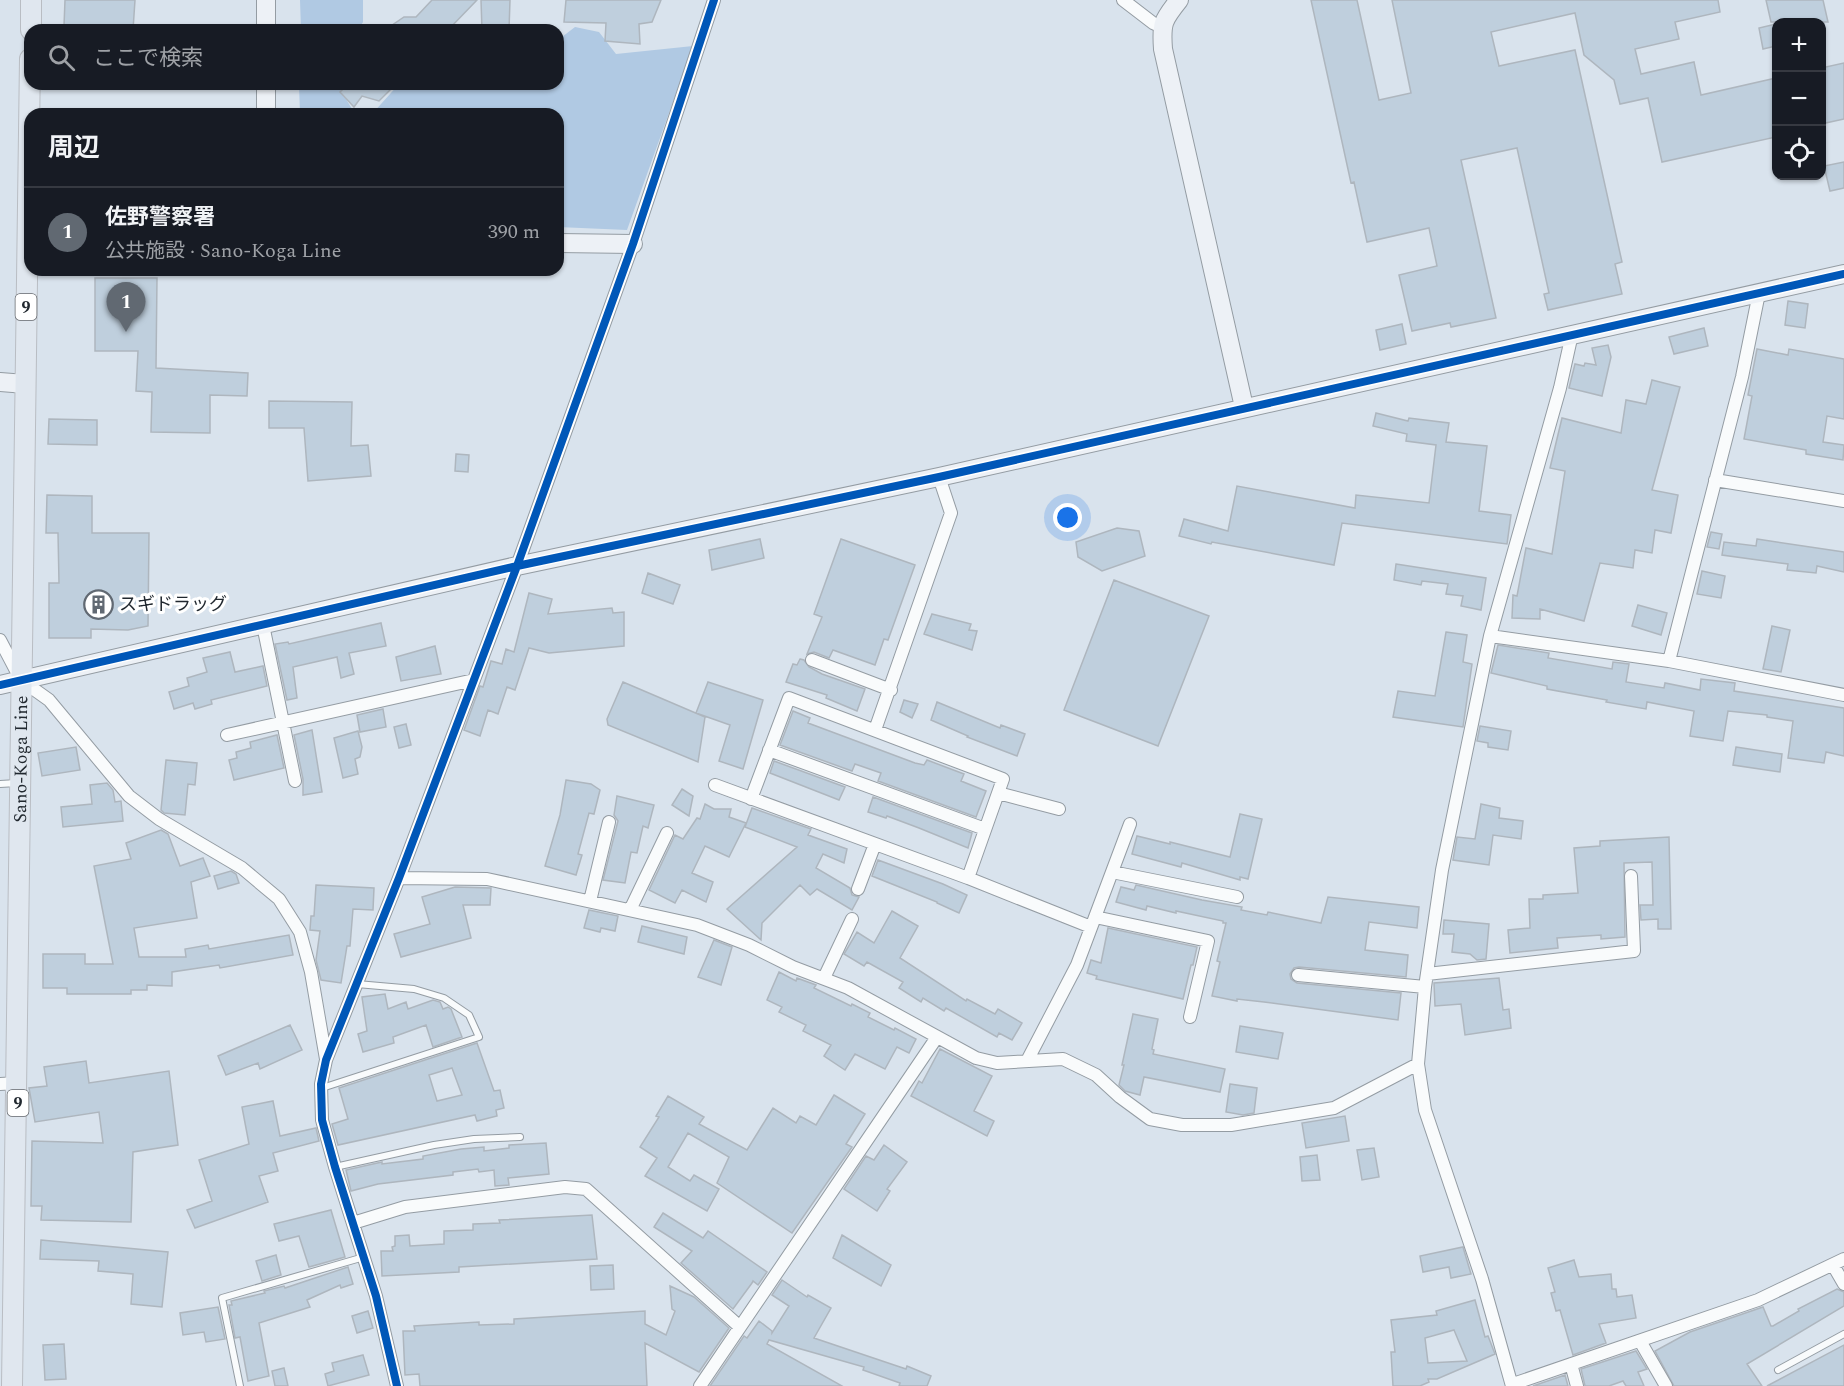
<!DOCTYPE html>
<html lang="ja">
<head>
<meta charset="utf-8">
<style>
  :root { --surface:#171b24; --page:#20242c; --text:#f1f3f6; --muted:#9ea1a6; --line:#363941; --accent:#616972 }
  body { margin:0; font-family:Spectral,"Noto Sans JP",serif; background:var(--page); color:var(--text) }
  .controls { position:absolute; right:18px; top:18px; display:grid; overflow:hidden; border-radius:12px; box-shadow:0 2px 4px #0004 }
  .controls button { width:54px; height:54px; display:grid; place-items:center; padding:0; border:0; border-bottom:2px solid var(--line); background:var(--surface); color:var(--text); font:30px sans-serif }
  .you { position:absolute; left:1068px; top:518px; width:21px; height:21px; margin:-15px; border:4px solid #fff; border-radius:50%; background:#1a73e8; box-shadow:0 0 0 9px #1a73e833 }
  .badge { display:grid; place-items:center; width:39px; height:39px; border-radius:50%; background:var(--accent); color:#fff; font-size:20px; font-weight:700 }
  .pin { position:absolute; translate:-50% -50px; filter:drop-shadow(0 2px 3px #0008) }
  .pin::after { content:''; position:absolute; top:32px; width:21px; height:18px; background:inherit; clip-path:polygon(0 0,100% 0,50% 100%) }
  .list { margin:0; padding:0; list-style:none }
  h2 { display:flex; justify-content:space-between; align-items:center; height:78px; margin:0; padding:0 24px; font-size:26px }
  h2 small { font-size:20px; font-weight:400; color:var(--muted) }
  .list li { display:grid; grid-template-columns:39px 1fr auto; gap:18px; align-items:center; box-sizing:border-box; height:90px; padding:0 24px; border-top:2px solid var(--line) }
  .list b { display:block; font-size:22px; white-space:nowrap }
  .list p { margin:0; font-size:20px; white-space:nowrap; color:var(--muted) }
  .list em { font-size:20px; font-style:normal; color:var(--muted) }
  .icon { flex:none; width:33px; height:33px; fill:none; stroke:currentColor; stroke-width:2; stroke-linecap:round; stroke-linejoin:round }
  .map { position:relative; flex:none; width:1844px; height:1386px; overflow:hidden }
  .search { position:absolute; background:var(--surface); box-shadow:0 2px 4px #0004; left:24px; top:24px; width:540px; height:66px; display:flex; align-items:center; gap:15px; box-sizing:border-box; padding:0 21px; border-radius:18px; color:var(--muted); font-size:22px }
  .panel { position:absolute; background:var(--surface); box-shadow:0 2px 4px #0004; left:24px; top:108px; width:540px; height:168px; border-radius:18px }
  .map>svg:first-child { display:block }
</style>
</head>
<body>
<div class="map">
<svg width="1844" height="1386" viewBox="0 0 1844 1386">
  <rect width="100%" height="100%" fill="#d9e3ed"/>
  <path fill="#b0c9e3" d="M300 0H363V22L358 30H301Z
    M575 27 599 32 616 54 693 46 627 230 558 227V114H372L399 84H558V40Z
    M299 84H337L355 114H300Z"/>
  <path fill="#bfcfdd" stroke="#aeb6be" stroke-width="1.5" fill-rule="evenodd" d="M65 0H135L133 30H85V26H64Z
    M432 0H477L448 30H385L404 17H416Z
    M481 0H510L509 30H482Z
    M566 0H661L652 22 639 24 640 44 605 41 606 23 564 22Z
    M1311 0H1357L1379 100 1411 93 1392 0H1718L1720 12 1675 22 1679 39 1635 49 1641 74 1694 62 1701 95 1776 78V137L1662 162 1648 98 1620 104 1614 80 1584 55 1575 13 1491 32 1499 66 1575 50 1622 262 1615 264 1622 294 1548 310 1544 294 1549 293 1517 148 1461 160 1496 318 1451 327 1450 323 1412 331 1399 275 1437 266 1429 228 1367 242 1354 182 1351 183Z
    M1766 0H1823L1828 22H1771Z
    M1776 24V46L1763 49 1759 28Z
    M1844 63V119L1821 124V68Z
    M333 84H396L379 101 362 96 354 107 340 92 342 90 332 87Z
    M1844 162V188L1830 191 1824 166Z
    M95 278H157L156 368 248 373 247 396 210 395V433L151 432 152 392 136 391 138 351H95Z
    M1788 301 1808 304 1805 328 1785 325Z
    M1402 324 1406 344 1380 350 1376 330Z
    M1704 328 1708 346 1674 354 1669 337Z
    M1608 345 1611 357 1602 396 1569 388 1575 364 1584 366 1585 363 1596 365 1592 348Z
    M1757 349 1788 355 1789 349 1844 359V419L1827 416 1823 442 1844 445 1843 460 1806 454V450L1744 439 1752 396 1748 395Z
    M1652 380 1680 387 1652 490 1678 495 1671 533 1655 530 1652 553 1635 550 1633 568 1600 563 1584 621 1540 609V619L1512 618 1513 595 1517 596 1526 548 1552 554 1565 471 1550 468 1562 418 1621 433 1626 400 1646 404Z
    M269 401 352 402 351 446 368 445 371 476 308 481 304 428H269Z
    M1376 413 1408 421 1409 418 1449 423 1446 442 1487 446 1479 511 1511 515 1507 544 1342 523 1334 565 1212 542 1211 544 1179 536 1184 519 1228 531 1237 486 1355 508 1356 495 1429 503 1436 445 1406 441 1407 434 1373 426Z
    M49 419 97 420V445L48 444Z
    M456 454 469 455 468 472 455 471Z
    M47 495 92 496V533H149L148 626 128 630 91 629V638H49V583H59L58 533H46Z
    M1117 528 1139 531 1145 556 1102 571 1078 557 1076 542Z
    M1711 532 1722 534 1719 549 1707 547Z
    M760 539 764 558 712 570 709 550Z
    M841 539 915 565 888 640 884 639 875 665 833 650 829 658 814 652 807 654 822 617 814 614Z
    M1757 539 1844 552V572L1817 566 1816 573 1787 570 1788 564 1722 555 1724 542 1756 546Z
    M1396 564 1486 578 1481 610 1461 606 1463 596 1446 594 1448 584 1422 581 1421 585 1394 580Z
    M1702 571 1725 576 1721 598 1697 594Z
    M648 573 680 585 673 604 642 593Z
    M1114 580 1209 616 1158 746 1064 710Z
    M529 593 552 599 548 614 612 608 613 613 624 612V646L549 653 529 648 515 690 507 687 498 714 488 710 480 736 464 730 480 686 483 687 491 661 502 664 506 649 514 652Z
    M1638 605 1667 613 1661 635 1632 626Z
    M932 614 971 624 969 630 977 631 972 650 924 634Z
    M381 623 386 646 349 653 354 674 341 678 337 657 293 667 297 698 287 700 275 644 288 642 289 644Z
    M1772 626 1790 630 1781 672 1763 669Z
    M1446 632 1467 635 1463 662 1472 664 1463 727 1393 717 1398 691 1435 696Z
    M1498 645 1549 653 1548 658 1612 669 1613 662 1629 664 1626 682 1664 688 1665 683 1700 690 1701 679 1735 683 1734 691 1844 708V756L1826 752 1824 763 1788 758 1793 721 1786 720 1767 717V715L1728 711 1723 741 1690 736 1694 711 1647 702 1646 709 1606 702 1607 700 1547 689V686L1491 673Z
    M435 646 441 674 401 681 396 657Z
    M230 652 235 672 263 666 267 686 211 700 212 704 195 709 193 703 174 709 169 692 189 686 187 678 207 672 203 658Z
    M800 659 804 660 809 667 822 674 865 689 857 711 826 698 827 695 786 682 793 664 797 665Z
    M623 682 705 717 698 762 608 725 607 719Z
    M708 682 763 700 743 769 719 761 730 725 696 713Z
    M904 700 918 704 912 718 900 712Z
    M937 702 1000 728 1001 725 1025 734 1017 756 967 737 968 736 931 720Z
    M383 709 386 727 360 732 357 715Z
    M793 711 810 718 808 723 915 763 924 765 927 760 964 774 961 781 986 791 976 817 878 781 881 773 855 764 852 771 780 745Z
    M406 724 411 745 399 748 394 727Z
    M1480 726 1511 731 1508 750 1488 747V743L1477 741Z
    M312 730 322 792 303 795V779L294 735Z
    M358 731 362 747 360 757 355 759 358 774 343 778 334 738Z
    M277 735 284 768 234 780 229 760 237 758 236 752 251 748 250 742Z
    M76 747 80 770 42 776 38 753Z
    M1736 747 1782 754 1780 772 1733 765Z
    M166 760 197 763 195 785 188 784 185 815 164 813 161 810Z
    M774 761 845 787 839 800 770 773Z
    M566 780 591 784 600 790 594 814 589 813 578 854 582 855 576 875 545 866 560 815Z
    M107 783 113 790 115 802 121 801 123 821 63 827 61 807 92 804 90 785Z
    M682 789 693 796 689 816 672 805Z
    M617 796 654 805 648 828 643 826 637 853 631 852 625 883 603 880 618 821 614 815Z
    M873 797 972 833 968 848 919 828 887 816 886 818 868 812Z
    M705 804 714 809H731L729 817 746 823 729 857 705 846 692 873 713 882 706 902 682 890 675 903 649 890 675 835 683 839 697 818 700 819Z
    M1481 804 1500 808 1499 818 1523 821 1521 839 1493 835 1489 865 1453 860 1457 837 1475 839Z
    M752 808 811 829 808 835 847 849 844 863 823 854 816 868 850 888 852 895 859 897 852 910 817 889 810 895 800 885 762 923 761 940 727 909 797 847 745 827Z
    M1240 814 1262 819 1248 879 1240 877V880L1182 863 1181 867 1132 854 1137 836 1170 844V842L1230 857Z
    M161 830 168 834 180 866 203 858 210 876 191 882 197 918 134 928 139 957H186L185 949 208 945 209 949 289 935 293 955 220 968 219 965 172 972V986L147 985V990H131V994H67V988H43V954H85V964H113L94 866 131 859 126 843Z
    M1669 837 1671 929H1658V919L1641 920 1640 905H1653L1652 862 1624 863 1625 937 1601 939V935L1557 938 1558 948 1510 953 1508 930 1530 928 1529 899H1543V895L1578 893 1574 848 1600 846V841Z
    M878 860 943 884 967 895 959 913 937 903V902L872 876Z
    M231 871 236 874 239 883 218 889 214 876Z
    M316 885 374 888 373 910 353 909 350 946H347L341 983 321 980 316 960 320 931 310 930 311 916H314Z
    M1136 885 1202 900 1242 907 1241 910 1267 915 1268 912 1321 923 1328 897 1419 907 1417 928 1369 922 1365 950 1408 955 1406 977 1299 967 1294 968 1290 974 1291 979 1297 983 1401 993 1398 1020 1264 1002 1237 999V1001L1212 996 1220 962 1217 961 1226 923H1223V921L1176 911V913L1147 906 1146 910 1116 902 1121 887 1134 890Z
    M455 887 491 888 490 905H463L471 938 401 957 394 934 430 924 422 897Z
    M589 910 618 916 615 931 601 928 600 932 584 928Z
    M892 911 918 926 900 958 966 1001 967 999 995 1014 998 1009 1022 1023 1012 1040 999 1033 997 1037 946 1008 944 1011 923 998 921 1002 899 988 903 982 867 962 864 966 844 954 857 932 874 943Z
    M1444 920 1489 924 1486 959 1477 960 1470 954 1452 952 1454 934H1443Z
    M642 926 687 937 684 954 638 942Z
    M1108 928 1197 947 1193 965H1191L1183 999 1096 979 1097 976 1087 973 1091 960 1101 963Z
    M714 940 732 947 721 985 698 977Z
    M779 972 796 981 797 978 816 985 814 988 851 1006 852 1004 870 1013 868 1017 894 1030 895 1028 916 1039 909 1053 897 1047 885 1069 855 1054 845 1070 824 1056 831 1045 803 1031 806 1025 779 1012 782 1007 767 1000Z
    M1499 978 1503 1010 1509 1009 1511 1028 1465 1035 1461 1004 1435 1006 1434 983Z
    M385 994 388 1009 406 1002 408 1009 433 1000 440 1002 443 1009 448 1007 451 1009 462 1037 433 1047 426 1025 393 1037 394 1043 363 1052 358 1034 367 1031 362 997Z
    M1133 1014 1158 1019 1152 1049 1154 1050 1153 1054 1225 1069 1220 1092 1144 1077 1140 1095 1125 1091 1119 1085 1124 1065H1122Z
    M290 1025 302 1050 260 1069 258 1063 226 1075 218 1056Z
    M1240 1026 1283 1033 1278 1059 1236 1052Z
    M477 1043 494 1091 500 1090 504 1108 496 1110 497 1116 477 1121 475 1115 338 1145 332 1124 348 1119 339 1088ZM452 1068 462 1095 437 1101 429 1075Z
    M940 1049 992 1076 974 1111 994 1121 987 1136 911 1096 919 1081 922 1083Z
    M86 1061 89 1083 169 1071 178 1145 133 1152 131 1222 41 1220 42 1206H31L32 1141 103 1143 99 1112 35 1122 29 1088 47 1086 44 1067Z
    M1230 1084 1257 1088 1254 1113 1243 1115 1226 1112Z
    M834 1095 865 1114 846 1144 852 1147 792 1233 717 1183 729 1157 688 1133 668 1167 690 1181 694 1175 719 1189 707 1211 645 1176 657 1158 640 1147 659 1117 656 1116 668 1096 704 1117 699 1124 747 1150 773 1108 796 1123 800 1116 816 1125Z
    M273 1101 280 1136 316 1128 319 1141 273 1153 278 1171 259 1176 268 1202 195 1228 187 1210 212 1201 199 1160 249 1144 242 1107Z
    M1345 1116 1349 1141 1306 1148 1302 1123Z
    M546 1143 549 1174 508 1178 509 1185 495 1186 494 1170 479 1172 478 1169 453 1172V1175L378 1184 351 1191 346 1170 382 1162V1164L423 1159V1156L461 1149 484 1147V1151L509 1148V1145Z
    M884 1145 907 1162 887 1189 890 1191 877 1211 844 1189 866 1156 874 1160Z
    M1374 1148 1379 1177 1362 1180 1357 1150Z
    M1317 1155 1320 1180 1302 1181 1300 1157Z
    M331 1210 345 1257 309 1267 299 1236 279 1241 274 1224Z
    M663 1213 703 1238 708 1231 767 1272 758 1285 753 1281 752 1283 733 1309 681 1263 692 1251 654 1227Z
    M592 1215 597 1259 459 1267V1272L382 1276 381 1251H393L392 1247 395 1246V1236L409 1235 410 1246 444 1244V1231L473 1230V1224L500 1223 499 1220Z
    M842 1235 891 1265 881 1286 833 1258Z
    M41 1240 168 1252 162 1307 131 1304 133 1274 98 1271 99 1261 40 1259Z
    M1463 1247 1471 1274 1451 1278 1449 1267 1423 1272 1420 1256Z
    M276 1255 281 1275 262 1281 256 1261Z
    M1574 1260 1579 1277 1611 1274 1612 1289H1616L1617 1297 1632 1295 1636 1318 1599 1324 1606 1343 1573 1355 1560 1310 1556 1311 1551 1293 1555 1292 1548 1268Z
    M613 1265 614 1289 591 1290 590 1266Z
    M348 1267 353 1284 341 1288 340 1285 307 1300 310 1307 259 1323 269 1376 248 1381 240 1337 235 1338 229 1305H232L231 1301 265 1293 264 1291 284 1286 285 1288Z
    M782 1280 807 1297 808 1295 831 1308 814 1338 906 1369 907 1366 931 1376 927 1386H899L900 1383 863 1370 864 1367 769 1340 767 1344 842 1386H710L744 1336 747 1338 759 1321 772 1331V1333L789 1306 772 1295Z
    M670 1286 694 1297 729 1328 699 1372 645 1343 647 1386H420L419 1374 405 1375 403 1331H415L414 1326 479 1322V1325L514 1324V1319L645 1311V1324L666 1335 675 1311 672 1309Z
    M1837 1289 1844 1292V1306L1747 1364 1762 1386H1674L1655 1351 1690 1332 1763 1307 1771 1326H1773L1799 1311 1798 1309Z
    M1475 1300 1485 1337 1488 1336 1495 1354 1437 1379H1428L1429 1382 1420 1386H1393L1391 1352H1395L1391 1320 1437 1315 1436 1311ZM1454 1330 1467 1361 1428 1363 1425 1338Z
    M218 1307 225 1339 206 1342 204 1332 183 1335 180 1313Z
    M368 1311 373 1328 357 1333 352 1316Z
    M64 1344 66 1379 45 1380 43 1345Z
    M1844 1345V1386H1767Z
    M1636 1351 1647 1369 1638 1372 1644 1386H1626L1623 1381 1609 1386H1585L1581 1369Z
    M363 1355 369 1375 328 1386 325 1374 334 1371 332 1363Z
    M284 1368 288 1386H275L272 1371Z
    M1565 1375 1568 1386H1533Z"/>
  <g fill="none" stroke-linecap="round" stroke-linejoin="round">
    <defs>
      <path id="lane" d="M0 784 17 783
        M322 1088 479 1037 469 1015 444 998 414 989 357 984
        M335 1167 434 1145 474 1139 520 1137
        M1778 1370 1844 1334
        M240 1386 222 1298 364 1257"/>
      <path id="street" d="M1123 0 1153 23 1162 27
        M1715 480 1844 501
        M263 625 295 781
        M1490 636 1669 661 1742 377 1759 293
        M0 640 21 680 49 700 129 796 159 819 242 868 279 899 300 932 311 972 326 1059
        M812 660 891 690
        M1669 661 1844 695
        M875 730 951 513 939 477
        M227 735 474 680
        M769 750 985 829
        M715 785 968 878 1003 779 789 698 751 799
        M998 793 1059 809
        M1112 872 1237 897
        M399 878 487 879 697 925 749 945 793 967 848 988 976 1058 997 1063 1063 1059 1096 1075 1120 1097 1150 1119 1182 1125H1231L1334 1108 1418 1064
        M968 878 1091 927
        M858 889 875 844
        M590 901 609 822
        M630 910 667 833
        M1095 917 1208 941 1190 1017
        M1427 974 1634 951 1631 876
        M1298 975 1425 987
        M824 978 852 919
        M1027 1061 1077 965 1130 824
        M0 1084 18 1083
        M353 1223 405 1207 565 1187 586 1189 740 1327
        M1833 1265 1844 1284
        M1640 1341 1666 1386
        M1571 1364 1577 1386
        M1513 1384 1758 1300 1844 1259
        M397 1386 376 1296 335 1167 322 1120 321 1084 326 1060 399 878 517 566 633 244 714 0
        M700 1386 937 1037
        M1512 1386 1482 1279 1425 1110 1418 1064 1425 987 1442 870 1490 636 1560 388 1572 334"/>
      <path id="secondary" d="M266 0V30
        M1179 0C1163 20 1161 23 1163 49L1244 407
        M266 84V114
        M558 243 633 244
        M0 382 25 384
        M0 685 517 566 939 477 1844 274"/>
      <g id="primary">
        <path d="M31 30V0"/>
        <path id="s1" d="M12 1386C21 944 21 501 30 59"/>
      </g>
    </defs>
    <use href="#lane" stroke="#949ca3" stroke-width="8"/>
    <use href="#street" stroke="#949ca3" stroke-width="14"/>
    <use href="#secondary" stroke="#949ca3" stroke-width="20"/>
    <use href="#primary" stroke="#b9bdc3" stroke-width="22"/>
    <use href="#lane" stroke="#f9fbfc" stroke-width="6"/>
    <use href="#street" stroke="#f9fbfc" stroke-width="12"/>
    <use href="#secondary" stroke="#edf1f6" stroke-width="18"/>
    <use href="#primary" stroke="#e0e7ef" stroke-width="20"/>
    <defs>
      <path id="cycleway" d="M0 685 517 566 939 477 1844 274
        M397 1386 376 1296 335 1167 322 1120 321 1084 326 1060 399 878 517 566 633 244 714 0"/>
    </defs>
    <use href="#cycleway" stroke="#fff" stroke-width="11"/>
    <use href="#cycleway" stroke="#0057b8" stroke-width="8"/>
  </g>
  <defs>
    <symbol id="building-ring" viewBox="-11 -11 22 22"><circle r="9.5" fill="#fff" stroke="#616972" stroke-width="1.5"/><path d="M-4-6H4V6H1V3H-1V6H-4ZM-2.5-4.3h1.7v1.8h-1.7ZM.8-4.3h1.7v1.8H.8ZM-2.5-1h1.7V.8h-1.7ZM.8-1h1.7V.8H.8Z" fill="#616972"/></symbol>
  </defs>
  <g fill-rule="evenodd">
    <use href="#building-ring" x="82" y="588" width="33" height="33"/>
  </g>
  <g text-anchor="middle" dominant-baseline="central" stroke-width="6" stroke-linejoin="round" paint-order="stroke">
    <g fill="#fff" stroke="#64686d" stroke-width="1.5">
      <rect x="15.5" y="294" width="21" height="26" rx="4.5"/>
      <rect x="7.5" y="1090" width="21" height="26" rx="4.5"/>
    </g>
    <g font-size="16" font-weight="bold" fill="#21282f">
      <text x="26" y="307">9</text>
      <text x="18" y="1103">9</text>
    </g>
    <g font-size="18" fill="#21282f" stroke="#fff" text-anchor="start">
      <text x="119" y="604">スギドラッグ</text>
    </g>
    <g font-size="18" fill="#21282f" stroke="#fff">
      <text stroke="none"><textPath href="#s1" startOffset="627">Sano-Koga Line</textPath></text>
    </g>
  </g>
</svg>
<div class="controls">
<button>+</button>
<button>−</button>
<button><svg class="icon" aria-label="locate" viewBox="0 0 24 24"><circle cx="12" cy="12" r="6"/><path d="M12 2v4M12 18v4M2 12h4M18 12h4"/></svg></button>
</div>
<div class="you"></div>
<div class="pin badge" style="left:126px;top:332px">1</div>
<div class="search"><svg class="icon" aria-label="search" viewBox="0 0 24 24"><circle cx="10" cy="10" r="6"/><path d="M15 15l6 6"/></svg>ここで検索</div>
<section class="panel">
<h2>周辺<small></small></h2>
<ul class="list">
<li><span class="badge">1</span><div><b>佐野警察署</b><p>公共施設 · Sano-Koga Line</p></div><em>390 m</em></li>
</ul>
</section>
</div>
</body>
</html>
